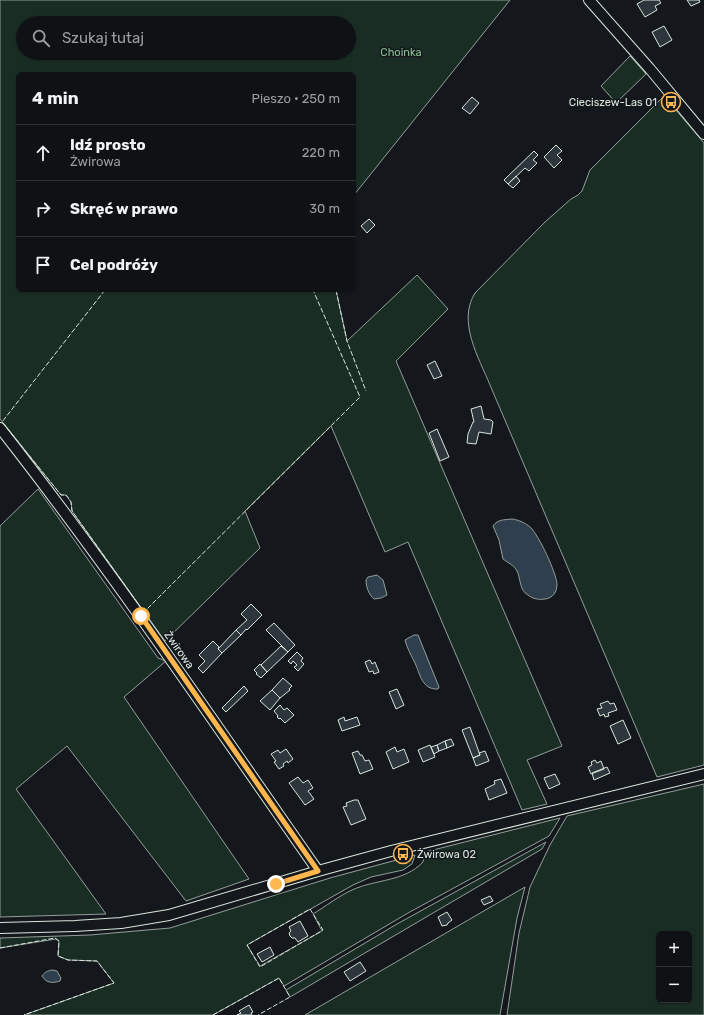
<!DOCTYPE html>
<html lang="pl">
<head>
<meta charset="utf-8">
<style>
  :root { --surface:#0f1215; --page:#181b1e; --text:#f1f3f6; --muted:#9b9ea0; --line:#2f3234 }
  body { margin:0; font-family:Rubik,sans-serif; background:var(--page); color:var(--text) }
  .controls { position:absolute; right:12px; bottom:12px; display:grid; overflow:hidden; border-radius:6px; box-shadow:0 1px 3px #0004 }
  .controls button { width:36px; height:36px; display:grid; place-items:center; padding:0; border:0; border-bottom:1px solid var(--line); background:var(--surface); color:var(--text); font:20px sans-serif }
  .stop { position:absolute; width:12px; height:12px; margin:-9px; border:3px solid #ffb74d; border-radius:50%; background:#fff }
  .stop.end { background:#ffb74d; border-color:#fff; box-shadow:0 1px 4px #0008 }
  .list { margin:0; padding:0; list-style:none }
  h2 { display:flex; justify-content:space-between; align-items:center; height:52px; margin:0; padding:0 16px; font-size:17px }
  h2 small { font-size:13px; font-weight:400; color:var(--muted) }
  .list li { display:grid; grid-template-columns:26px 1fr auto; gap:12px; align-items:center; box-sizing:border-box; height:56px; padding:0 16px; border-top:1px solid var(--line) }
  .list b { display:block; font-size:15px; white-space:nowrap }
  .list p { margin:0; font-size:13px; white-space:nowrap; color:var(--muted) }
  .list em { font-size:13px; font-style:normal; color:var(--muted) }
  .icon { flex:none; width:22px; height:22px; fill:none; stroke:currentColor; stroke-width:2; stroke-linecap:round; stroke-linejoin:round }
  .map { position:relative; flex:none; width:704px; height:1015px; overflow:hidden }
  .search { position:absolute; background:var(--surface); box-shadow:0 1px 3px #0004; left:16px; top:16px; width:340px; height:44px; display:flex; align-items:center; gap:10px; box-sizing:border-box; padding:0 14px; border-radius:22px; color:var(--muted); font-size:15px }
  .panel { position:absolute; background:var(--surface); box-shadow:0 1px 3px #0004; left:16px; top:72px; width:340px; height:220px; border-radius:6px }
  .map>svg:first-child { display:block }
</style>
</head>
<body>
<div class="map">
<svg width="704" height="1015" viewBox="0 0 704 1015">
  <rect width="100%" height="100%" fill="#14181c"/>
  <path fill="#1a2d24" stroke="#939e99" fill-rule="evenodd" d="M0 0H510L354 195V74H18V290H336L347 341 417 275 448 309 396 361 562 746 527 760 547 804 522 810 408 542 385 552 331 426 245 511 260 548 165 641 72 511 71 502 66 495H61L0 419ZM23 23H349V53H23Z
    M630 56 646 74 616 103 601 86Z
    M664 96 704 143V765L657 777 490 385C479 358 457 322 475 293L545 222 571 199 578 195 582 191 590 170Z
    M38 489 158 658 166 661 124 697 249 879 186 901 67 746 16 789 106 914 0 917V526Z
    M704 784V1015H507L519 933 530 887 550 845 567 816ZM659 934H689V1000H659Z
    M560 818 549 836 408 913 284 986 279 978 213 1015H24L114 983 97 961 68 960 58 956 59 941 56 939 0 948V938L90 935 170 928 330 878 415 855 412 864 403 870 371 877 353 885 247 945 260 966 322 931 313 914C326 906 339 896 352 890 376 879 404 882 423 862L425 852Z
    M546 842 542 849 290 997 286 990 397 924Z
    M525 887 517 918 500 1015H305Z"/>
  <path fill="#2f3f4d" stroke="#939e99" d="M512 519C519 520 526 523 531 528 539 536 556 572 557 584 557 592 553 598 545 599 539 600 533 599 528 595 519 590 521 579 517 571 514 565 508 563 503 559L499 540 493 526C498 519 504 520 512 519Z
    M377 575 383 580 387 595 381 598 374 599C369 595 366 587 366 580L368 577Z
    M414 635H418L439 687 438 689C422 690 420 674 415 663 411 655 407 648 405 640Z
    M52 970 57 971 61 978 60 981C53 983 47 984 42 976 45 972 47 971 52 970Z"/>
  <path fill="#2c363c" stroke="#d8e6dc" d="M644 0H659L661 3 655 6 657 10 645 17 637 4Z
    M687 0H699L700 2 691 6Z
    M664 26 672 40 660 47 652 32Z
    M472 97 479 103 470 114 462 108Z
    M556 145 562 151 557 155 562 160 554 168 544 157Z
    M534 151 538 155 533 160 537 163 529 171 525 168 508 184 504 180Z
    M516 176 520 181 513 188 508 184Z
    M369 219 375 225 367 233 361 226Z
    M435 361 442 376 434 379 427 365Z
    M481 406 484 419 491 420 493 422 491 434 479 432 476 444 467 443 468 434 473 422H474L471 409Z
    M437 429 449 457 440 461 429 433Z
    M251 604 262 615 247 630 246 629 241 635 236 630 247 620 241 614Z
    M274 623 295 645 288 652 266 630Z
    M236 630 241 635 222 653 218 649Z
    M213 641 219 647 218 649 222 653 203 673 198 668 205 661 199 655Z
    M281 646 288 652 267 672 261 665Z
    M297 652 303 658 301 661 304 664 298 671 294 667 297 665 293 661 291 664 288 661Z
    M370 660 372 664 375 662 379 672 374 674 373 671 369 672 365 662Z
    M260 664 267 672 261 678 256 674 257 673 254 670Z
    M283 678 292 686 289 689 290 690 280 698 272 690Z
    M244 686 248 691 226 712 222 708Z
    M397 689 404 705 396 709 389 692Z
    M272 690 280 698 270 710 260 701Z
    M608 701 610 704 614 703 617 710 608 713 609 716 605 717 604 714 600 716 597 709 602 708 600 704Z
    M280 705 284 710 287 708 294 715 285 723 280 718 279 719 277 717 278 716 274 711Z
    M344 717 345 721 357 717 360 725 342 731 338 720Z
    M623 720 631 738 618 744 610 726Z
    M470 727 480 755 473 758 462 730Z
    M451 739 454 745 447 748 445 741Z
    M445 741 447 748 439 751 437 745Z
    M430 745 435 757 423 762 418 750Z
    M437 745 439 751 434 754 431 747Z
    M395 747 397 752 404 749 409 762 393 769 386 752Z
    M286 749 293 759 288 763 287 761 283 764 284 766 279 769 274 762 276 761 271 754 278 750 280 753Z
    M358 751 360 755H362L365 761 369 760 373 769 360 774 352 753Z
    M485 751 489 761 476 766 473 758 480 755 479 753Z
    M595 760 597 763 601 761 604 769 591 774 588 767 592 765 591 762Z
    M607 767 610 773 594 780 592 773Z
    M555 774 560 784 549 789 544 778Z
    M298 777 303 783 308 780 313 788 308 791 314 799 305 805 289 783Z
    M501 779 507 793 489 800 485 789 495 784 494 781Z
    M354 800H358L366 819 351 825 343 807 347 806 346 803Z
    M490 896 493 901 484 905 481 900Z
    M447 912 452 920 448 923 447 925 442 926 438 917Z
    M300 921 308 936 298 942 295 938H292L290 936 289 933 291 931 289 927Z
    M270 947 274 955 262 962 257 954Z
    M360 962 366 971 350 981 344 972Z
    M249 1005 253 1012 251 1013 252 1015H237L241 1013 239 1011Z"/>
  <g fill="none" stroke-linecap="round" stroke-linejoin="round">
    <defs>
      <path id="minor" d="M589 0 650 69 704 134
        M0 428C112 571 214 722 318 871
        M0 928 75 926 121 923 169 915 318 871 391 851 704 774"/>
    </defs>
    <use href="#minor" stroke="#d8e6dc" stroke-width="12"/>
    <use href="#minor" stroke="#14181c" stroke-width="10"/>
    <path stroke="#d8e6dc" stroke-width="1" stroke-dasharray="5 2" stroke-linecap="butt" d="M105 290 2 422 61 495H66L71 502 72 511 144 612 360 397 313 290
      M336 290 347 341 366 391
      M310 909 323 930 260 967 247 945Z
      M0 948 55 938 59 941 58 956 68 960 97 961 114 983 24 1015
      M213 1015 279 978 290 997 258 1015"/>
  </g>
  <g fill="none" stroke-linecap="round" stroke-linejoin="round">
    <path stroke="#ffb74d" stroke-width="5" d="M141 616 318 871 276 884"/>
  </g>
  <defs>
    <symbol id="bus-ring" viewBox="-11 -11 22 22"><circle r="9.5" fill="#14181c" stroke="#ffb74d" stroke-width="1.5"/><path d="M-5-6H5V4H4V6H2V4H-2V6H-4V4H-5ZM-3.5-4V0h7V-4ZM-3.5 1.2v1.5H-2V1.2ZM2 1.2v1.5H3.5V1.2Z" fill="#ffb74d"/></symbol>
  </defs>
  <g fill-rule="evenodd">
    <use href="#bus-ring" x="660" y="91" width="22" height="22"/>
    <use href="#bus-ring" x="392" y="843" width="22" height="22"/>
  </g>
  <g text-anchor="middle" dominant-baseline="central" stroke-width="3" stroke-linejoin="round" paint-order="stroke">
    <g font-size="11" fill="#8ac095" stroke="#14181c">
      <text x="401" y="52">Choinka</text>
    </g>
    <g font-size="11" fill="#d8e6dc" stroke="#14181c" text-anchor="end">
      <text x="657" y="102">Cieciszew-Las 01</text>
      <text x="417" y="854" text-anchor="start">Żwirowa 02</text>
    </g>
    <g font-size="11" fill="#d8e6dc" stroke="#14181c">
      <text transform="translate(179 650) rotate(55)">Żwirowa</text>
    </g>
  </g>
</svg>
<div class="controls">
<button>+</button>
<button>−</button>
</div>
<div class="stop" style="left:141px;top:616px"></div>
<div class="stop end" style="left:276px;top:884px"></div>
<div class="search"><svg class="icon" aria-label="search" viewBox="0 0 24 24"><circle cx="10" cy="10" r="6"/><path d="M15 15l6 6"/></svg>Szukaj tutaj</div>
<section class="panel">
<h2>4 min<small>Pieszo · 250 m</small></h2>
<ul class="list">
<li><svg class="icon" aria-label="ahead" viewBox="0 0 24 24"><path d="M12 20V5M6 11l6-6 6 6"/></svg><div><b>Idź prosto</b><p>Żwirowa</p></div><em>220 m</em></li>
<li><svg class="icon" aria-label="right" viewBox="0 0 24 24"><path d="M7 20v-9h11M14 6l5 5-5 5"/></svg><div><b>Skręć w prawo</b></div><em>30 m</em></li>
<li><svg class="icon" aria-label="arrive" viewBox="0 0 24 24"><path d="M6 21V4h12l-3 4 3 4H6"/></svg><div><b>Cel podróży</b></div></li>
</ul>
</section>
</div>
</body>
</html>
